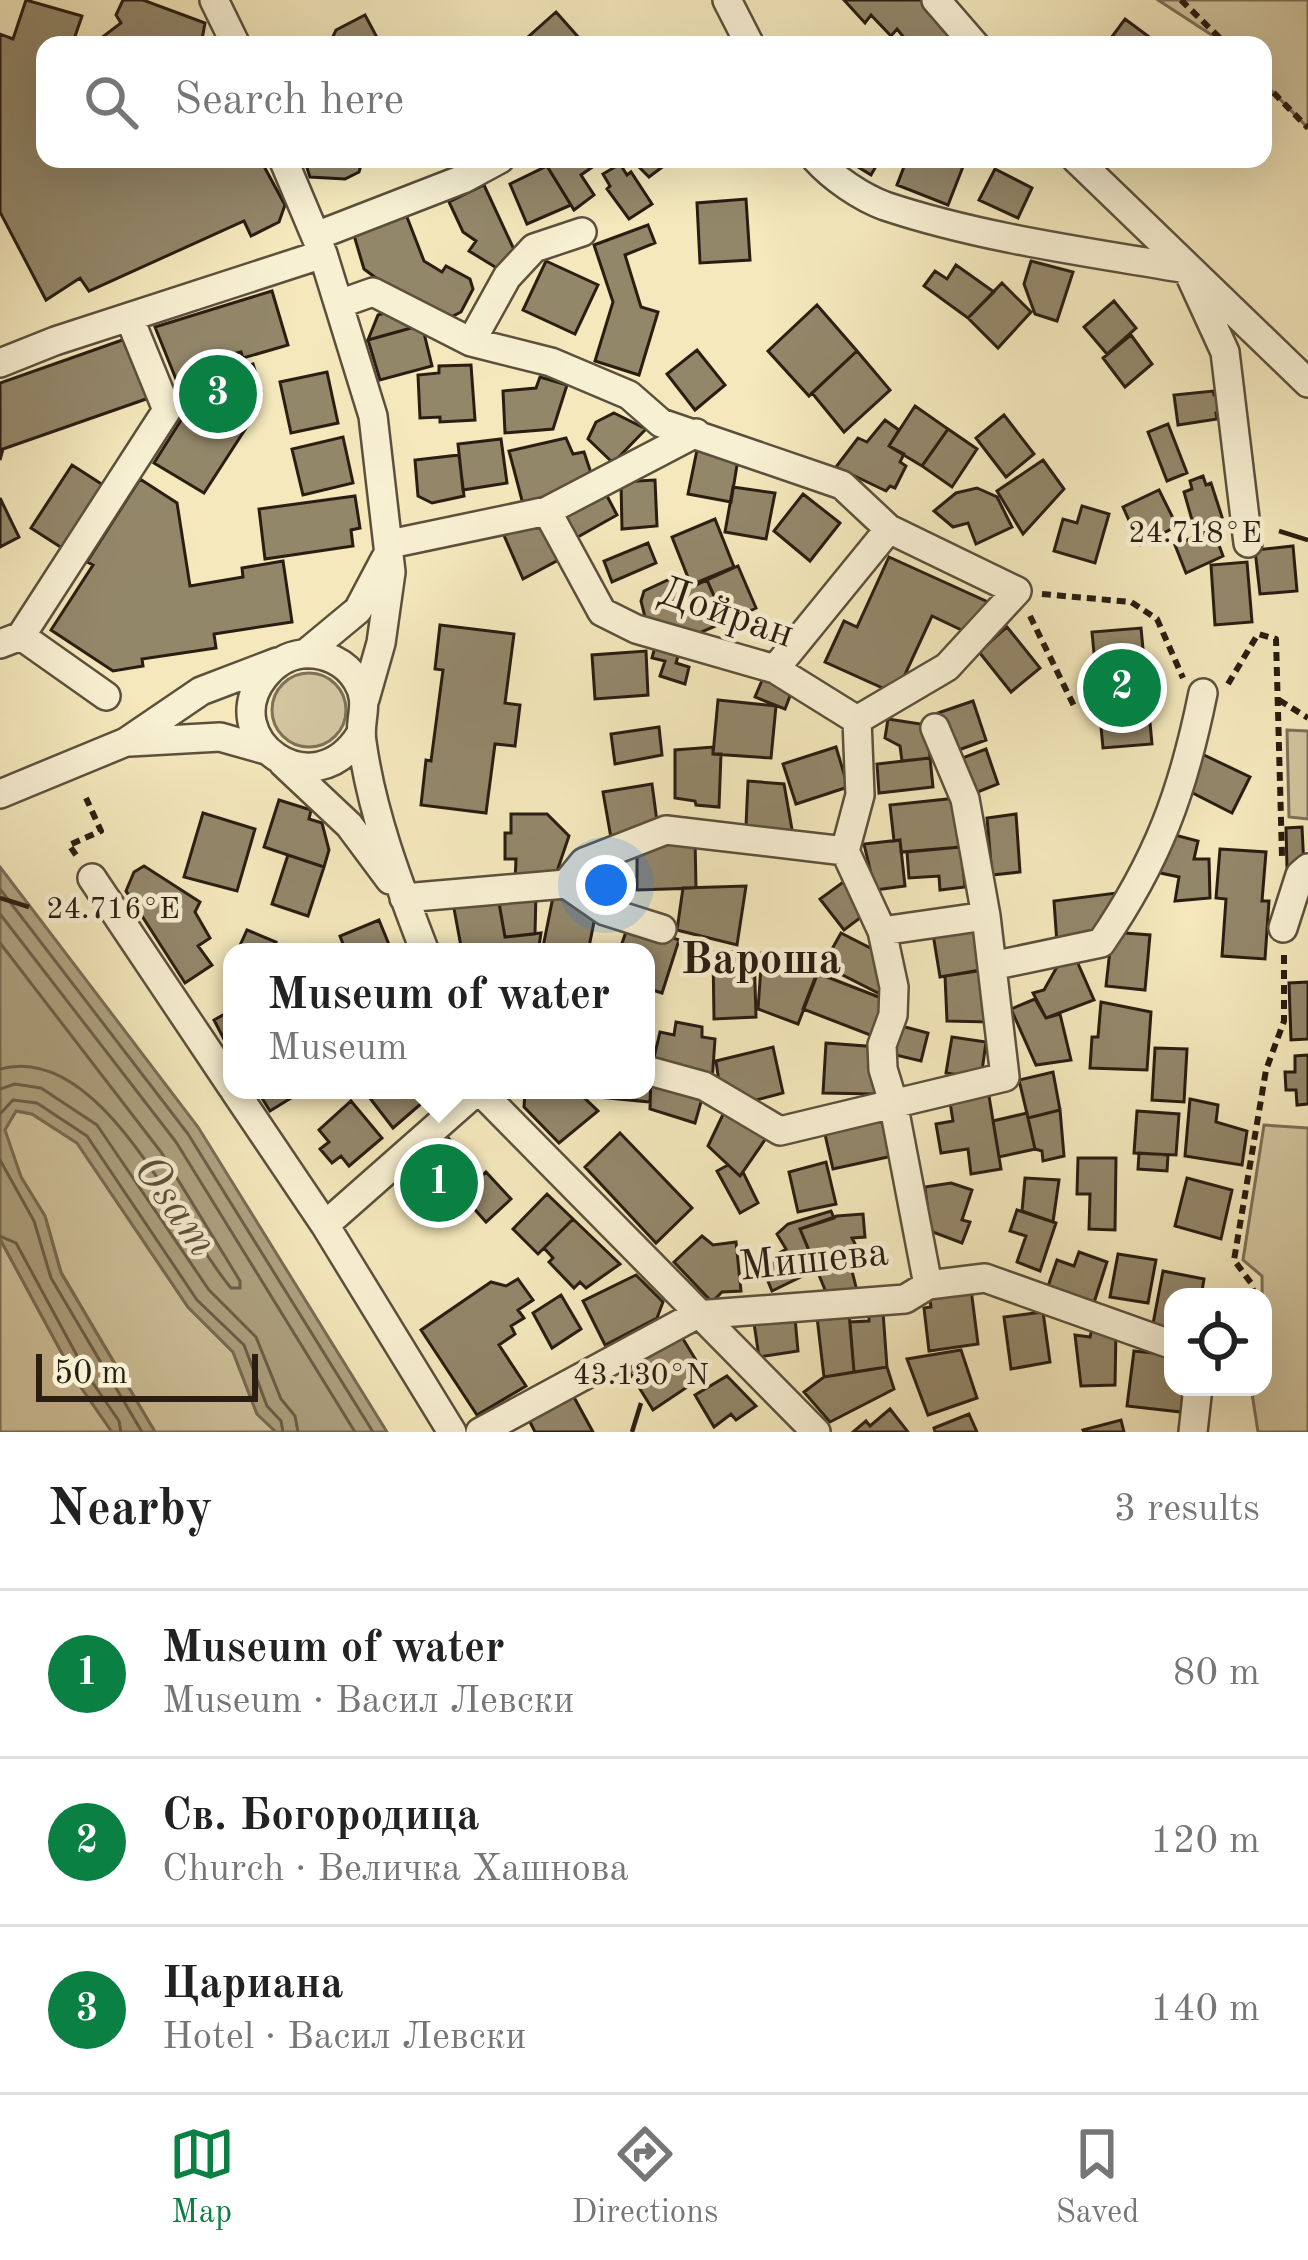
<!DOCTYPE html>
<html lang="en">
<head>
<meta charset="utf-8">
<style>
  :root { --surface:#fff; --page:#f6f6f6; --text:#222; --muted:#767676; --line:#e0e0e0; --accent:#0b8043 }
  body { margin:0; font-family:"Old Standard TT",serif; background:var(--page); color:var(--text) }
  .controls { position:absolute; right:36px; bottom:36px; display:grid; overflow:hidden; border-radius:24px; box-shadow:0 12px 48px #0002 }
  .controls button { width:108px; height:108px; display:grid; place-items:center; padding:0; border:0; border-bottom:3px solid var(--line); background:var(--surface); color:var(--text); font:60px sans-serif }
  .scale { position:absolute; left:36px; bottom:30px; width:222px; box-sizing:border-box; padding-left:12px; border:6px solid #2a1d12; border-top:0; font-size:33px; line-height:42px; white-space:nowrap; color:#2a1d12; -webkit-text-stroke:9px #f8f0d3; paint-order:stroke }
  .you { position:absolute; left:606px; top:885px; width:42px; height:42px; margin:-30px; border:9px solid #fff; border-radius:50%; background:#1a73e8; box-shadow:0 0 0 18px #1a73e833 }
  .badge { display:grid; place-items:center; width:78px; height:78px; border-radius:50%; background:var(--accent); color:#fff; font-size:39px; font-weight:700 }
  .pin { position:absolute; translate:-50% -50%; border:6px solid #fff; box-shadow:0 3px 12px #0006 }
  .popup { position:absolute; left:223px; top:943px; width:432px; height:156px; box-sizing:border-box; display:grid; place-content:center; border-radius:24px; background:var(--surface); filter:drop-shadow(0 3px 9px #0005); font-size:39px; white-space:nowrap; color:var(--muted) }
  .popup b { font-size:45px; color:var(--text) }
  .popup::after { content:''; position:absolute; left:50%; top:100%; margin-left:-24px; border:24px solid transparent; border-top-color:var(--surface) }
  .list { margin:0; padding:0; list-style:none }
  h2 { display:flex; justify-content:space-between; align-items:center; height:156px; margin:0; padding:0 48px; font-size:51px }
  h2 small { font-size:39px; font-weight:400; color:var(--muted) }
  .list li { display:grid; grid-template-columns:78px 1fr auto; gap:36px; align-items:center; box-sizing:border-box; height:168px; padding:0 48px; border-top:3px solid var(--line) }
  .list b { display:block; font-size:45px; white-space:nowrap }
  .list p { margin:0; font-size:39px; white-space:nowrap; color:var(--muted) }
  .list em { font-size:39px; font-style:normal; color:var(--muted) }
  .icon { flex:none; width:66px; height:66px; fill:none; stroke:currentColor; stroke-width:2; stroke-linecap:round; stroke-linejoin:round }
  .map { position:relative; flex:none; width:1308px; height:1432px; overflow:hidden }
  .search { position:absolute; background:var(--surface); box-shadow:0 12px 48px #0002; left:36px; right:36px; top:36px; height:132px; display:flex; align-items:center; gap:30px; box-sizing:border-box; padding:0 42px; border-radius:24px; color:var(--muted); font-size:45px }
  .sheet { height:660px; background:var(--surface) }
  nav { display:flex; justify-content:space-around; align-items:center; box-sizing:border-box; height:168px; border-top:3px solid var(--line); background:var(--surface); font-size:33px; color:var(--muted) }
  nav a { display:grid; justify-items:center; gap:6px }
  nav .on { color:var(--accent) }
  .map>svg:first-child { display:block }
</style>
</head>
<body>
<div class="map">
<svg width="1308" height="1432" viewBox="0 0 1308 1432">
  <rect width="100%" height="100%" fill="#f4e8bc"/>
  <filter id="stains"><feTurbulence type="fractalNoise" baseFrequency=".00167" numOctaves="4"/><feColorMatrix values="0 0 0 0 .2 0 0 0 0 .09 0 0 0 0 .02 0 0 0 .5 -.17"/></filter>
  <radialGradient id="worn" r=".72"><stop offset=".6" stop-color="#630" stop-opacity="0"/><stop offset="1" stop-color="#630" stop-opacity=".3"/></radialGradient>
  <path fill="#d2c59f" stroke="#7e7158" stroke-width="3" d="M1158 0H1308V128L1263 82V45H1227Z
    M272 710a37 37 0 1 1 74 0a37 37 0 1 1-74 0Z
    M1287 730 1308 731V819L1289 817Z
    M16 1111 32 1114 77 1143 188 1307 233 1352 257 1414 276 1432H155L61 1272 45 1216 21 1177 4 1130Z
    M1264 1125 1308 1128V1432H1258L1251 1387H1263L1262 1276 1243 1260Z
    M0 1239 78 1383 112 1432H0Z"/>
  <path fill="#afa382" stroke="#7a6d55" stroke-width="3" d="M0 867 198 1127 387 1432H276L257 1414 233 1352 188 1307 77 1143 32 1114 16 1111 5 1130 21 1177 45 1216 61 1273 155 1432H112L78 1383 0 1239Z"/>
  <g fill="none" stroke-linecap="round" stroke-linejoin="round">
    <path stroke="#6c604a" stroke-width="3" d="M0 889 188 1134 373 1432
      M0 914 176 1142 355 1432
      M0 943 161 1152 240 1281V1288H231C178 1226 102 1041 0 1069
      M0 1089 15 1084 41 1088 97 1125 209 1290 256 1337 281 1399 295 1416 298 1432
      M0 1114 13 1100 37 1103 87 1136 197 1300 244 1345 267 1406 281 1421 283 1432
      M0 1160 34 1221 51 1278 142 1432
      M0 1236 16 1243 88 1376 119 1421 121 1432"/>
  </g>
  <path fill="#93876a" stroke="#2a1d12" stroke-width="3" d="M26 0 82 16 72 45H45V159H260L285 205 279 222 251 236 244 221 89 291 80 278 46 300 0 212V34L13 39Z
    M123 0H143L205 23 201 45H92L121 23 116 15Z
    M844 0H930L960 45H910L897 29 891 36 871 15 865 23Z
    M556 12 580 39 574 45H533L527 38Z
    M365 15 381 45H329L336 30Z
    M1125 19 1160 45H1119L1111 38Z
    M304 159H363L359 172 345 179 310 177Z
    M556 159H604L581 175 594 195 574 210 547 166Z
    M631 159H673L649 177Z
    M845 159H889L887 164 879 161 871 175Z
    M907 159H953L964 164 948 205 897 185Z
    M620 164 627 175 631 172 652 204 629 219 607 189 610 186 603 174Z
    M547 166 571 205 527 224 510 184Z
    M995 169 1032 188 1018 218 979 200Z
    M484 185 517 256 500 270 469 251 476 241 463 232 449 202Z
    M746 199 750 260 700 263 697 203Z
    M405 212 424 261 442 272 446 266 470 279 473 289 461 312 451 317 380 281 364 269 353 232Z
    M648 225 655 243 625 255 641 307 658 312 639 375 595 361 613 302 594 245Z
    M546 261 598 285 575 334 523 310Z
    M1031 261 1073 272 1057 321 1035 314 1024 284Z
    M956 265 994 292 968 318 924 286 935 271 947 279Z
    M1002 283 1031 312 998 348 968 318Z
    M272 291 288 345 243 358 241 352 227 355 232 371 253 364 261 391 248 397 255 414 204 493 154 463 188 409 155 327Z
    M1114 301 1136 328 1107 354 1084 327Z
    M817 305 857 351 809 396 768 351Z
    M392 311 422 325 368 340 378 315Z
    M422 325 432 366 380 380 368 340Z
    M1131 335 1152 364 1125 387 1103 358Z
    M128 338 149 398 3 449 0 460V383Z
    M697 350 725 385 695 410 667 374Z
    M857 351 890 390 844 432 812 393Z
    M471 365 475 420 440 422V417L420 418 418 375 439 373V366Z
    M327 372 338 423 291 433 280 382Z
    M540 377 567 385 553 429 505 433 503 391 536 388Z
    M1213 391 1214 395 1226 394 1227 411 1216 413 1217 419 1178 425 1174 395Z
    M915 406 948 429 922 466 889 446Z
    M614 413 646 429 613 463 588 439 596 422Z
    M1004 415 1034 454 1006 477 976 438Z
    M885 420 899 430 889 446 904 454 900 462 906 466 895 488 890 486 886 491 836 467 858 438 867 442Z
    M1168 424 1187 473 1167 481 1148 432Z
    M948 429 977 449 952 487 922 466Z
    M343 437 353 483 303 495 292 449Z
    M566 438 573 454 584 452 592 476 524 508 509 451Z
    M501 439 507 483 463 490 458 444Z
    M697 450 738 459 731 502 688 494Z
    M459 455 464 496 432 503 418 496 415 460Z
    M1043 460 1064 489 1023 534 997 491Z
    M72 465 103 485 62 548 31 528Z
    M1203 476 1206 485 1211 483 1222 517 1194 527 1184 492 1192 489 1190 481Z
    M140 479 177 503 190 586 243 577 242 568 283 561 292 622 214 634 216 648 142 659 143 666 113 671 51 630 93 565 87 562Z
    M655 480 657 526 622 529 621 482Z
    M733 487 775 493 766 539 725 532Z
    M977 488 997 497 1012 527 976 544 968 523 953 527 934 511 956 493Z
    M1159 490 1177 526 1140 545 1123 507Z
    M606 494 617 515 569 542 557 519Z
    M803 494 840 523 810 561 774 531Z
    M355 496 360 528 351 530 353 546 265 559 259 509Z
    M0 498 19 537 0 547Z
    M1082 506 1109 514 1095 563 1054 551 1063 519 1077 523Z
    M715 519 734 567 691 585 672 537Z
    M549 523 564 557 523 579 502 531Z
    M1213 529 1223 556 1186 573 1175 545Z
    M648 543 656 563 612 582 604 561Z
    M1293 546 1297 591 1260 594 1255 550Z
    M889 557 988 602 972 635 932 616 896 694 825 662 844 621 857 627Z
    M1247 562 1252 622 1215 625 1211 565Z
    M738 566 756 608 726 622 707 580Z
    M670 579 677 593 707 580 725 622 697 634 645 617 641 601 644 591Z
    M440 625 514 634 505 703 520 705 515 746 495 744 486 813 421 805 426 760 431 761 443 670 435 669Z
    M1007 627 1040 668 1011 692 979 652Z
    M1141 628 1152 744 1103 748 1092 632Z
    M657 639 681 646 676 663 689 667 685 684 660 676 665 661 652 658Z
    M646 651 648 695 595 699 592 655Z
    M766 671 795 683 785 709 755 697Z
    M718 700 776 706 771 758 713 754Z
    M973 701 986 740 953 752 938 713Z
    M888 719 927 725 930 758 902 761 900 746 885 738Z
    M659 727 662 755 615 764 611 734Z
    M713 747V754H721L719 807 696 805 695 801 675 798V750Z
    M836 747 848 787 796 804 783 764Z
    M986 749 998 784 970 795 957 760Z
    M1202 754 1250 777 1232 813 1185 789Z
    M930 758 933 787 879 793 877 764Z
    M748 781 784 784 793 835 746 826Z
    M652 784 658 829 611 838 603 792Z
    M957 798 961 847 901 852 900 840 894 841 890 805Z
    M279 800 311 810 309 819 322 823 329 850 324 867 264 847Z
    M203 813 255 829 237 891 184 877Z
    M511 814H547L569 836 554 880 515 881 516 859H505V833H511Z
    M1016 814 1020 872 992 875 987 818Z
    M1302 827 1304 867 1287 868 1286 828Z
    M1167 833 1198 841 1194 859H1209L1210 898 1175 901 1179 877 1156 872Z
    M695 838 696 888 637 890V846Z
    M900 840 905 886 875 890 864 844Z
    M961 847 965 887 940 890 939 876 909 878 907 852Z
    M1220 849 1266 852 1262 901H1269L1265 959 1222 956 1226 899 1216 898Z
    M288 855 324 867 308 916 272 904Z
    M144 866 200 902 195 912 210 938 198 946 212 965 185 983 126 891 134 872Z
    M588 872 613 882 605 904 580 893Z
    M846 880 868 912 844 930 820 899Z
    M746 886 737 945 677 930 683 888Z
    M536 892 535 934 505 937 498 897Z
    M1124 892 1099 938 1057 944 1054 901Z
    M498 897 505 937 541 933 538 952H505L504 945 462 952 453 903Z
    M553 897 597 907 588 952H542Z
    M379 920 392 952H346L340 936Z
    M629 923 679 940 662 993 646 988V952H619Z
    M973 928 980 970 940 977 933 934Z
    M247 930 276 942 272 952H237Z
    M1112 932 1150 935 1145 990 1106 986Z
    M841 933 880 953 882 995 823 965Z
    M754 951 756 1017 714 1019 713 952Z
    M762 953 792 959 819 970 798 1024 758 1009Z
    M1076 959 1094 1000 1046 1018 1033 993 1044 990 1058 965Z
    M984 970 990 1022 947 1021 945 976Z
    M817 973 889 1001 878 1038 803 1009Z
    M1308 982V1039L1291 1040 1289 983Z
    M1035 999 1046 1018 1060 1014 1071 1060 1036 1065 1011 1009Z
    M1101 1002 1151 1012 1147 1070 1090 1068 1092 1037H1098Z
    M232 1010V1040L226 1043 214 1020Z
    M676 1022 702 1027V1037L715 1039 712 1082 653 1062 660 1032 674 1035Z
    M894 1024 928 1033 921 1061 887 1053Z
    M952 1037 986 1042 981 1078 946 1073Z
    M826 1043 878 1047 876 1094 823 1093Z
    M773 1047 783 1093 741 1104 720 1090 716 1061Z
    M1155 1048 1187 1049 1184 1102 1152 1100Z
    M1308 1055V1104L1297 1105 1296 1090H1286L1285 1072H1295V1056Z
    M1053 1072 1060 1110 1028 1118 1019 1080Z
    M646 1077 651 1079 650 1102 599 1097 598 1090H646Z
    M651 1079 703 1095 695 1123 650 1109Z
    M257 1090H304L270 1111Z
    M377 1090H425L430 1096 393 1128 369 1097Z
    M530 1090H576L598 1111 559 1143 524 1107 525 1093Z
    M988 1090 1001 1169 971 1174 968 1149 941 1153 936 1124 953 1121 949 1096Z
    M1190 1099 1218 1105 1216 1122 1247 1131 1242 1165 1185 1156Z
    M351 1101 382 1138 349 1166 341 1156 332 1163 320 1149 329 1142 319 1130Z
    M727 1106 769 1134 740 1176 708 1146Z
    M1060 1110 1064 1156 1043 1161 1042 1151 1035 1149 1028 1118Z
    M1137 1111 1179 1114 1176 1155 1134 1153Z
    M882 1113 892 1156 833 1169 823 1126Z
    M1027 1113 1035 1149 999 1157 993 1121Z
    M443 1132 478 1172 433 1212 398 1172Z
    M620 1133 692 1208 656 1243 585 1167Z
    M1139 1153 1168 1155 1167 1171 1138 1169Z
    M1078 1158H1116L1115 1230 1089 1229 1090 1194H1077Z
    M826 1162 836 1204 798 1212 789 1172Z
    M728 1165 740 1176 743 1172 758 1203 740 1213 717 1171Z
    M486 1172 511 1199 486 1222 462 1195Z
    M1025 1178 1059 1180 1053 1222 1022 1211Z
    M1187 1178 1232 1190 1221 1239 1175 1226Z
    M951 1183 972 1190 962 1220 970 1222 962 1243 930 1231 925 1187Z
    M547 1194 573 1219 538 1254 513 1229Z
    M1017 1210 1056 1223 1040 1271 1017 1262 1026 1236 1010 1231Z
    M831 1211 834 1218 800 1229 817 1269 772 1291 761 1264 786 1249 777 1234 788 1224Z
    M863 1214 865 1237 852 1238 866 1265 851 1267 858 1295 828 1297 800 1229 837 1216Z
    M573 1219 620 1264 586 1288 580 1282 574 1288 549 1262 553 1258 544 1248Z
    M702 1236 713 1245 736 1242 741 1291 722 1292 712 1302 674 1262Z
    M1079 1252 1107 1262 1092 1309 1046 1292 1057 1260 1074 1266Z
    M1118 1254 1156 1260 1148 1303 1110 1297Z
    M1163 1271 1204 1279 1201 1297H1173V1334L1152 1329Z
    M636 1275 663 1302 657 1318 605 1345 583 1301Z
    M518 1279 533 1300 518 1310 524 1318 511 1326 515 1334 499 1345 526 1386 477 1415 421 1330 491 1282 506 1286Z
    M971 1289 978 1344 929 1351 924 1308 931 1307 929 1294Z
    M561 1295 581 1329 552 1348 533 1313Z
    M883 1312 887 1367 854 1372 850 1322 869 1321V1313Z
    M1043 1312 1050 1362 1011 1369 1004 1317Z
    M849 1313 854 1372 824 1377 817 1317Z
    M795 1318 798 1351 759 1357 754 1323Z
    M1093 1325 1116 1330 1115 1385 1081 1386 1075 1335 1090 1337Z
    M680 1334 705 1375 653 1410 627 1368Z
    M961 1350 977 1398 928 1415 907 1359Z
    M1134 1351 1173 1355V1387H1184L1181 1412 1127 1406Z
    M887 1367 894 1389 830 1422 804 1392 824 1377Z
    M727 1376 756 1406 736 1420 731 1414 714 1427 695 1395Z
    M569 1388 593 1432H535L526 1414Z
    M890 1409 908 1432H853L866 1421 870 1426Z
    M969 1414 977 1432H935L934 1428Z
    M1121 1420 1124 1432H1084L1083 1430Z"/>
  <g fill="none" stroke-linecap="round" stroke-linejoin="round">
    <defs>
      <path id="minor" d="M214 0 236 45
        M727 0 750 45
        M936 0 975 45
        M283 159 323 254 373 416 391 572 381 643 365 699
        M816 159C833 178 861 197 885 206 981 238 1087 252 1187 269L1225 352 1248 543
        M1076 159 1308 383
        M316 236 463 179 500 159
        M339 304 373 292 471 342 551 362 629 395 661 423 842 485 889 529 1017 591 947 667 857 720
        M471 342 507 277 534 248 582 232
        M0 363 55 341 323 254
        M547 511 602 612 636 629 775 669 857 720
        M390 544 547 511 696 433
        M21 636 106 696
        M0 644 21 636 167 410 129 317
        M305 654 358 610 385 559
        M775 669 889 529
        M857 720 860 795 845 851 882 931 894 987 893 1015 882 1045 883 1069 893 1102 928 1285
        M360 735C313 810 216 738 264 677 274 664 287 656 302 654 324 652 346 662 357 681 371 703 358 720 362 742 372 815 399 884 425 952
        M130 742 220 737 266 750
        M283 763 349 825 390 880
        M0 794 126 742 201 691 277 662
        M92 878 232 1087
        M566 884 605 911 662 929
        M404 898 566 884 584 862 666 830 845 851
        M1283 928 1300 875 1308 868
        M882 931 986 916
        M992 966 1101 943C1158 860 1183 792 1203 693
        M646 1070 704 1086 780 1131 1005 1077 986 916 965 799 935 728
        M234 1090 325 1225 452 1432
        M479 1090 816 1432
        M325 1225 478 1090
        M480 1432 696 1315 905 1299 928 1285 985 1278 1173 1345
        M1193 1432 1198 1387"/>
    </defs>
    <use href="#minor" stroke="#5c503c" stroke-width="32"/>
    <path stroke="#2a1d12" stroke-width="6" stroke-dasharray="9 6" stroke-linecap="butt" d="M1181 0 1227 45
      M1263 82 1308 128
      M1042 594 1131 602 1157 619 1183 678
      M1030 616 1074 706
      M1228 684 1258 634 1276 639 1282 856
      M1279 700 1308 718
      M76 855 69 845 101 831 86 798
      M1255 1297 1251 1283 1234 1260 1266 1070 1284 1021V953"/>
    <use href="#minor" stroke="#f8f0d3" stroke-width="27"/>
  </g>
  <path fill="none" stroke="#2a1d12" stroke-width="4.5" d="M1279 531 1308 540M0 898 29 907M632 1432 641 1403"/>
  <g text-anchor="middle" dominant-baseline="central" stroke-width="9" stroke-linejoin="round" paint-order="stroke">
    <g font-size="42" fill="#2a1d12" stroke="#f8f0d3">
      <text transform="translate(726 614) rotate(19)">Дойран</text>
      <text transform="translate(814 1261) rotate(-6)">Мишева</text>
    </g>
    <g font-size="45" font-weight="bold" fill="#2a1d12" stroke="#f8f0d3">
      <text x="761" y="961">Вароша</text>
    </g>
    <g font-size="45" font-style="italic" fill="#5f533f" stroke="#f8f0d3">
      <text transform="translate(174 1207) rotate(55)">Osam</text>
    </g>
  </g>
  <g font-size="30" text-anchor="middle" fill="#2a1d12" stroke="#f8f0d3" stroke-width="9" stroke-linejoin="round" paint-order="stroke">
    <text x="1195" y="542">24.718°E</text>
    <text x="113" y="918">24.716°E</text>
    <text x="641" y="1384">43.130°N</text>
  </g>
  <rect width="100%" height="100%" filter="url(#stains)"/>
  <rect width="100%" height="100%" fill="url(#worn)"/>
</svg>
<div class="controls">
<button><svg class="icon" aria-label="locate" viewBox="0 0 24 24"><circle cx="12" cy="12" r="6"/><path d="M12 2v4M12 18v4M2 12h4M18 12h4"/></svg></button>
</div>
<div class="scale">50 m</div>
<div class="you"></div>
<div class="pin badge" style="left:439px;top:1183px">1</div>
<div class="popup"><b>Museum of water</b>Museum</div>
<div class="pin badge" style="left:1122px;top:688px">2</div>
<div class="pin badge" style="left:218px;top:394px">3</div>
<div class="search"><svg class="icon" aria-label="search" viewBox="0 0 24 24"><circle cx="10" cy="10" r="6"/><path d="M15 15l6 6"/></svg>Search here</div>
</div>
<section class="sheet">
<h2>Nearby<small>3 results</small></h2>
<ul class="list">
<li><span class="badge">1</span><div><b>Museum of water</b><p>Museum · Васил Левски</p></div><em>80 m</em></li>
<li><span class="badge">2</span><div><b>Св. Богородица</b><p>Church · Величка Хашнова</p></div><em>120 m</em></li>
<li><span class="badge">3</span><div><b>Цариана</b><p>Hotel · Васил Левски</p></div><em>140 m</em></li>
</ul>
</section>
<nav>
<a class="on"><svg class="icon" aria-label="map" viewBox="0 0 24 24"><path d="M3 6l6-2 6 2 6-2v14l-6 2-6-2-6 2zM9 4v14M15 6v14"/></svg>Map</a>
<a><svg class="icon" aria-label="directions" viewBox="0 0 24 24"><path d="M12 3l9 9-9 9-9-9zM9 14v-3h6M13 9l2 2-2 2"/></svg>Directions</a>
<a><svg class="icon" aria-label="saved" viewBox="0 0 24 24"><path d="M7 4h10v16l-5-4-5 4z"/></svg>Saved</a>
</nav>
</body>
</html>
